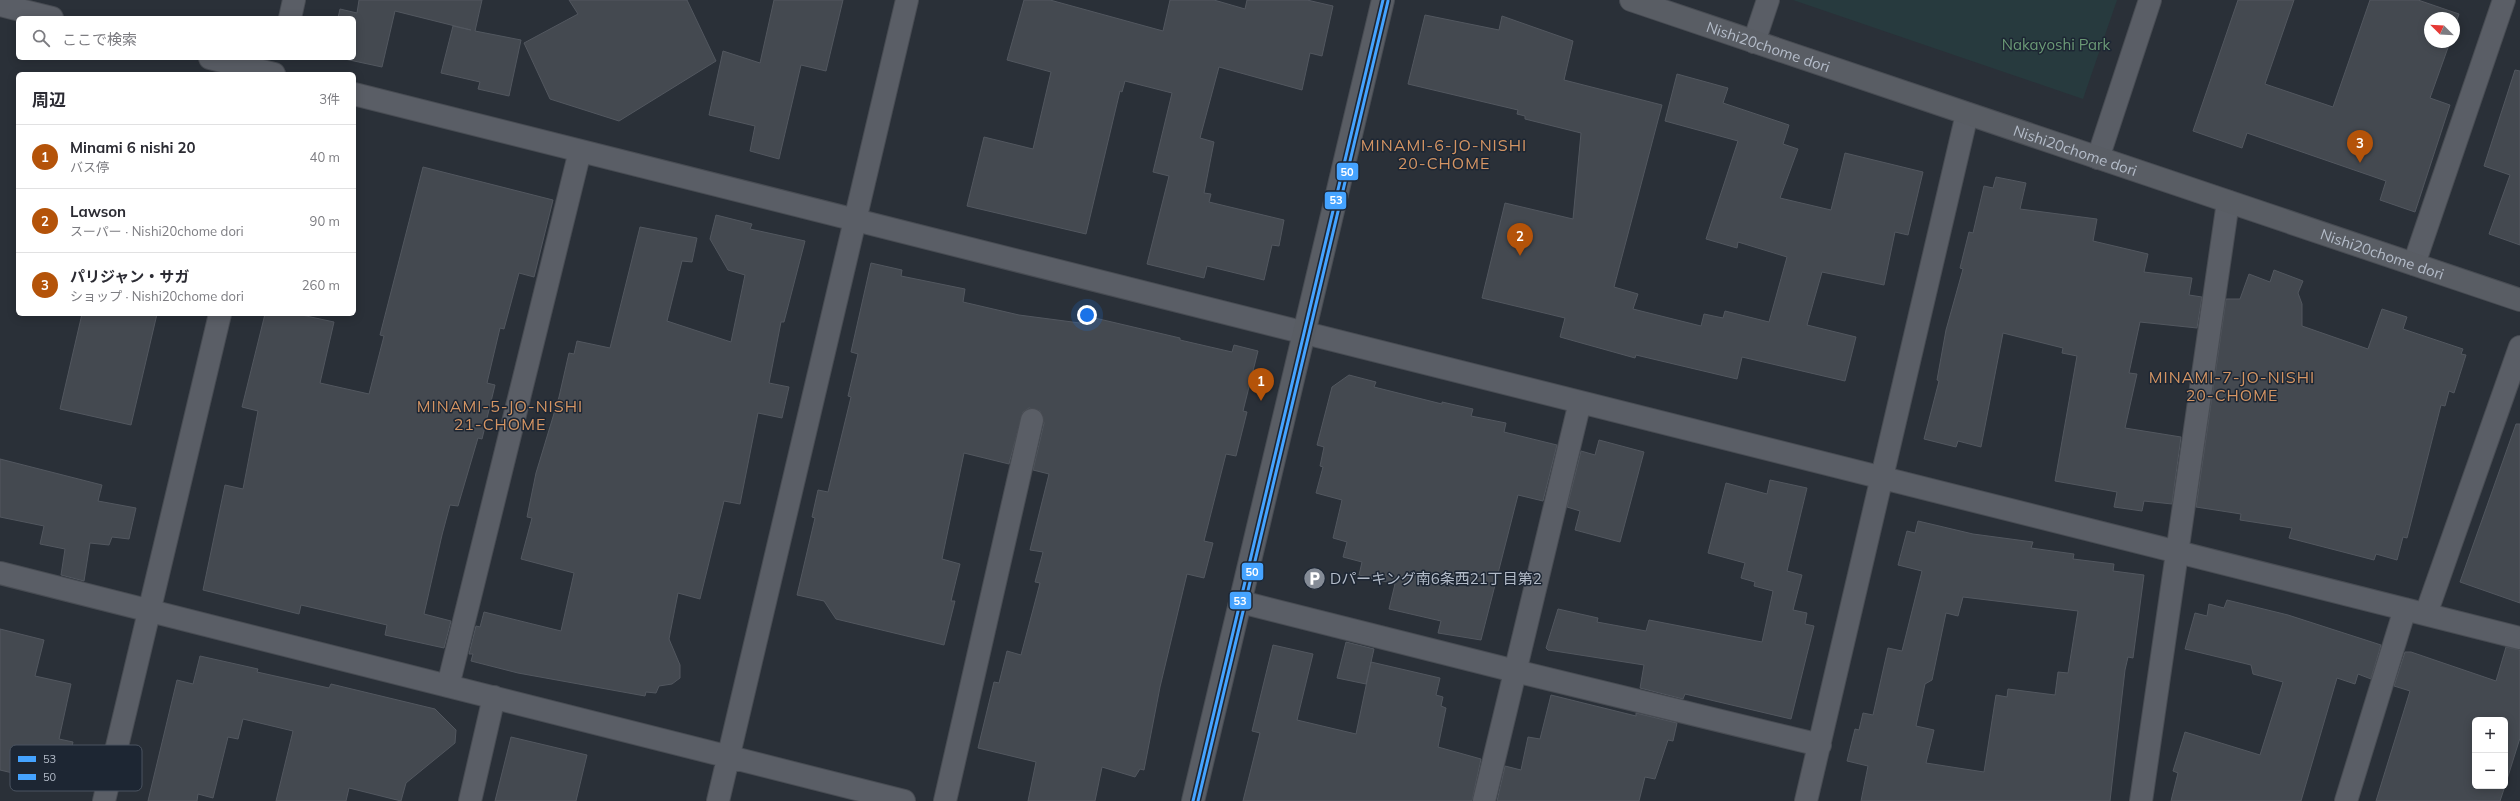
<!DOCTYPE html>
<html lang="ja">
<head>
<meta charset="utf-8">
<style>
  :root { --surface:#fff; --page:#f7f7f7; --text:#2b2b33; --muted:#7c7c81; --line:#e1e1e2; --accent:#b45309 }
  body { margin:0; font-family:Mulish,"Noto Sans JP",sans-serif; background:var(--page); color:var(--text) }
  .controls { position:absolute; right:12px; bottom:12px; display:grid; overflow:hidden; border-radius:6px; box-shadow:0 2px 10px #0003 }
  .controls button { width:36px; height:36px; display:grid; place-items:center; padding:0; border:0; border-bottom:1px solid var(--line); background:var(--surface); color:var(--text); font:20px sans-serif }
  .compass { position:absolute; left:2424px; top:12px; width:36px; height:36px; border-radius:50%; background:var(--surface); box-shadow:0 2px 10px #0003; rotate:294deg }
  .you { position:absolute; left:1087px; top:315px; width:14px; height:14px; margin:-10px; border:3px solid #fff; border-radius:50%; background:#1a73e8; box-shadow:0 0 0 6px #1a73e833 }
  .badge { display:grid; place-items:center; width:26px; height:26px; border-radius:50%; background:var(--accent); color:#fff; font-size:13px; font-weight:700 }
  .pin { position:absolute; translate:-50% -33px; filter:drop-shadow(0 1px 2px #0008) }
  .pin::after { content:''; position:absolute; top:21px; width:14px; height:12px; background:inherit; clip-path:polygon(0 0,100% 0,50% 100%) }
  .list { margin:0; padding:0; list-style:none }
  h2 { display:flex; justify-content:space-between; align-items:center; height:52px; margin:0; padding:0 16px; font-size:17px }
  h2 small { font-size:13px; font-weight:400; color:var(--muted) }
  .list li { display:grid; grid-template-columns:26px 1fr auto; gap:12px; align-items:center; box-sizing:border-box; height:64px; padding:0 16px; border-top:1px solid var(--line) }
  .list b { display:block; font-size:15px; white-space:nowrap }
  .list p { margin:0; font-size:13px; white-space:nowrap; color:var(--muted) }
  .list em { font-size:13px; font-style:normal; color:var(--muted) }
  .icon { flex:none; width:22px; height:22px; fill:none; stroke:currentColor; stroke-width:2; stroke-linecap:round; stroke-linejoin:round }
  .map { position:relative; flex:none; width:2520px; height:801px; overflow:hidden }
  .search { position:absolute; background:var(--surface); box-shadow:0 2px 10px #0003; left:16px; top:16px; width:340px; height:44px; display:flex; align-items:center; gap:10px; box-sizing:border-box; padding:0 14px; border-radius:6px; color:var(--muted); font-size:15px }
  .panel { position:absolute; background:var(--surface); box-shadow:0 2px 10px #0003; left:16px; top:72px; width:340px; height:244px; border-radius:6px }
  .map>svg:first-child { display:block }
</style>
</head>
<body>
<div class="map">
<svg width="2520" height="801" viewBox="0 0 2520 801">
  <rect width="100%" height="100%" fill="#2a3038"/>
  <path fill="#273a3e" d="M1793 0H2117L2083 99Z"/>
  <path fill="#444950" stroke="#52575f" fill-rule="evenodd" d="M359 0H482L475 31 521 40 509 96 478 89 480 82 441 73 453 26 471 30 395 11 382 67 340 58H354V18H338L340 9 357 13Z
    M569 0H687L716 61 619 121 550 99 524 43 578 14Z
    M774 0H843L826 71 801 65 779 159 750 151 755 126 709 115 723 51 760 63Z
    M1024 0H1050L1163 31 1170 0H1214L1245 9 1247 0H1307L1333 6 1322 56 1310 53 1302 90 1219 67 1200 138 1214 142 1204 193 1211 194 1209 202 1284 220 1279 246 1272 245 1264 280 1207 266 1204 278 1147 264 1169 176 1153 172 1172 93 1125 81 1122 92 1120 91 1086 234 967 206 984 137 1033 149 1051 72 1007 60Z
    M2238 0H2294L2265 84 2333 107 2370 0H2418L2459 14 2454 29V18H2430V42H2450L2430 98 2450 105 2415 212 2380 200 2386 181 2247 133 2242 148 2193 131Z
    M1425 15 1499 30 1502 16 1573 41 1564 80 1662 105 1614 287 1638 294 1633 309 1701 326 1704 314 1723 318 1725 311 1769 322 1787 257 1738 242 1737 248 1706 239 1738 141 1665 121 1677 74 1728 88 1723 103 1789 125 1783 144 1798 149 1780 198 1831 210 1845 153 1923 172 1908 235 1895 232 1884 285 1822 272 1807 325 1856 337 1845 381 1742 357 1737 379 1636 355 1635 358 1560 337 1565 318 1482 298 1505 203 1573 219 1581 133 1525 119V116L1517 114 1518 110 1408 84Z
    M2515 70 2520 71V245L2489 234 2510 175 2484 166Z
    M423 167 553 200 534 277 519 273 504 329 500 328 487 383 495 385 482 439 478 438 458 506 450 505 442 535 424 614 451 621 444 648 385 635 387 625 301 605 299 614 203 590 225 485 243 489 258 411 242 407 265 314H297L334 322 320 383 369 394 384 336 380 335Z
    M1996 177 2026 183 2020 209 2097 219 2093 241 2148 254 2144 272 2192 278 2189 295 2202 297 2197 328 2140 322 2129 373 2137 374 2125 428 2181 437 2172 504 2144 501 2142 511 2114 507 2117 492 2055 481 2077 356 2062 353 2063 348 2003 333 1981 447 1958 441 1956 447 1924 439 1939 381 1937 380 1946 330 1963 269 1960 268 1969 232 1973 233 1984 186 1993 188Z
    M716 215 752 224 750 229 805 241 784 322H781L769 383 789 387 782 418 758 413 740 504 724 501 700 599 678 593 669 639 680 665V678L672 684 659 686 656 693 646 692 645 696 518 673 471 661 473 654H469L476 626 480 627 484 612 561 631 574 573 521 559 532 518 527 517 536 473 559 397 569 353 574 354 577 341 610 348 640 227 697 238 692 262 682 261 667 321 731 342 745 275 728 270 710 239Z
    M871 263 902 270 901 276 965 289 963 302 1019 315 1080 323 1082 315 1180 338V340L1232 352 1234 345 1258 351 1243 411 1247 412 1236 456 1226 454 1204 541 1213 543 1204 578 1187 574 1160 687 1144 770 1140 769 1135 777 1102 767 1095 801H1028L1036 762 978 748 994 682 999 683 1007 651 1021 655 1040 583 1035 582 1043 552 1030 550 1049 474 1033 470 1044 423 1040 411 1029 408 1023 412 1009 464 964 453 942 559 960 564 951 601H955L944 645 836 619 824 601 797 595 815 518 812 517 818 490 828 492 851 397 848 396 858 354 851 352Z
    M2274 270 2303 281 2298 293 2302 304V326L2368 349 2382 309 2407 317 2403 329 2463 349 2461 354 2466 355 2454 393 2449 391 2445 406 2441 405 2407 538 2403 537 2397 560 2376 554 2374 560 2289 538 2292 528 2240 520 2241 514 2196 507 2226 299H2240L2249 274 2270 282Z
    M82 314H157L131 425 60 409Z
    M1349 375 1376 382 1374 387 1442 404V402L1473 409 1471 416 1506 423 1504 432 1557 445 1543 501 1518 495 1481 640 1438 633 1441 621 1389 609 1395 584 1359 575 1362 562 1343 557 1347 542 1333 538 1342 500 1316 493 1323 467 1320 466 1324 447 1317 445 1332 387Z
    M2516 424H2520V603L2460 582Z
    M1599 440 1644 452 1620 542 1575 530 1580 511 1567 507 1581 451 1595 455Z
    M0 459 102 485 98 501 136 508 129 539 112 537 109 545 90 543 84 581 61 575 65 549 40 544 44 526 0 517Z
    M1770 480 1807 488 1787 571 1802 575 1793 610 1807 613 1805 624 1814 626 1791 719 1685 694 1683 699 1640 688 1644 665 1548 650 1546 648 1558 609 1598 618 1597 622 1646 631 1649 620 1762 642 1773 591 1754 586 1755 582 1741 578 1745 563 1708 553 1726 483 1767 494Z
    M1918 521 1973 534 2033 542 2031 548 2074 554 2073 559 2114 564 2113 571 2144 575 2133 658 2128 657 2125 670 2110 801H1861L1868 766 1847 761 1855 729 1859 730 1863 713 1873 715 1888 648 1902 651 1922 571 1898 565 1907 531 1915 533ZM1963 597 2078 611 2068 673 2058 672 2055 695 2008 689 2007 697 1996 695 1984 772 1926 763 1934 730 1916 726 1925 684 1932 680 1946 613 1958 616Z
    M2227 600 2288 615 2381 645 2371 679 2358 674 2355 684 2337 678 2301 801H2171L2178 773 2173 771 2185 732 2260 755 2283 682 2253 674 2251 665 2185 649 2195 613 2207 616 2209 604 2224 608Z
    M0 629 44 640 35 676 71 684 59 739 73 742 63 785 0 770Z
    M1346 642 1374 649 1366 684 1337 678Z
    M1273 645 1313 654 1297 720 1356 734 1371 662 1440 678 1436 695 1443 697 1441 706 1446 708 1438 747 1481 759 1472 801H1243L1260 733 1252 731Z
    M2506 647 2520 650V738L2505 786V720H2475V786H2505L2500 801H2376L2410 691 2394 686 2405 652H2411L2496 681Z
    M200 656 258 669 257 672 329 688 331 684 435 709 456 730 455 743 406 783 401 801 349 788 346 801H276L293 731 243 719 238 739 228 737 213 798 198 794 197 801H148L177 680 193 684Z
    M1551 695 1636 716V713L1677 723 1673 741 1668 740 1655 779 1645 777 1639 801H1497L1505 766 1521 770 1528 737 1540 739Z
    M511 737 587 755 576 801H495Z"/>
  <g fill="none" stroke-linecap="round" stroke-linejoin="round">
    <defs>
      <path id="street" d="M0 5 52 18
        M290 18 294 0
        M1754 42 1768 0
        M210 58 274 74
        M354 94 2520 638
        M2098 158 2150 0
        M2414 264 2504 0
        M0 573 904 801
        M1241 602 1515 671 1820 745
        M2426 614 2520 347
        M448 686 580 151
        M104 801 220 314
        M470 801 494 697
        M718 801 907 0
        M945 801 1032 420
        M1484 801 1580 402
        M1806 801 1967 114
        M2141 801 2228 202
        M2346 801 2405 609"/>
      <g id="secondary">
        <path id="s1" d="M1631 0 2520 300"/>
        <path d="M1193 801 1383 0"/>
      </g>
    </defs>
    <use href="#street" stroke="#484c53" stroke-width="24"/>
    <use href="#secondary" stroke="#484c53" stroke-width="24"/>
    <use href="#street" stroke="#5a5e66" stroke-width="22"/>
    <use href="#secondary" stroke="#595d64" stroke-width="22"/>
    <defs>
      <path id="bus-1" d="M1193 801 1383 0"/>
      <path id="bus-2" d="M1198 801 1388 1"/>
    </defs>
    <use href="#bus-1" stroke="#1d2633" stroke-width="6"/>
    <use href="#bus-2" stroke="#1d2633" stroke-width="6"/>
    <use href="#bus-1" stroke="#45a3ff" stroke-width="3"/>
    <use href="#bus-2" stroke="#45a3ff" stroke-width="3"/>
  </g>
  <defs>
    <symbol id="parking-disc" viewBox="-11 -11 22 22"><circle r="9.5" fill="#848b96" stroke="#1d2633"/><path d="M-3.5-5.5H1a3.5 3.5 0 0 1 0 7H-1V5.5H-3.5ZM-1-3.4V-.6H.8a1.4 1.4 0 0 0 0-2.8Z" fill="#fff"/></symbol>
  </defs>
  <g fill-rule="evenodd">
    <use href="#parking-disc" x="1302" y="566" width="25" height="25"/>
  </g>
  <g text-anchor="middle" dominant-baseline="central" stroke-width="3" stroke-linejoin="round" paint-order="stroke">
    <g font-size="15" fill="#6b9a76" stroke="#1d2633">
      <text x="2056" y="44">Nakayoshi Park</text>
    </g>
    <g font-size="15" fill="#b4bcc9" stroke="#1d2633">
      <text stroke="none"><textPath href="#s1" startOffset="145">Nishi20chome dori</textPath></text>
      <text stroke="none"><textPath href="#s1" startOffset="469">Nishi20chome dori</textPath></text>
      <text stroke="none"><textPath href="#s1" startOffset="793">Nishi20chome dori</textPath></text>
    </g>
    <g font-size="15" fill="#b4bcc9" stroke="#1d2633" text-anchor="start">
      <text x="1330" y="578">Dパーキング南6条西21丁目第2</text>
    </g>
    <g font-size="16" letter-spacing="1" fill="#d59563" stroke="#1d2633">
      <text x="1444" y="145">MINAMI-6-JO-NISHI<tspan x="1444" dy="18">20-CHOME</tspan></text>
      <text x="2232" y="377">MINAMI-7-JO-NISHI<tspan x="2232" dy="18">20-CHOME</tspan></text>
      <text x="500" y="406">MINAMI-5-JO-NISHI<tspan x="500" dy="18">21-CHOME</tspan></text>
    </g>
  </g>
  <rect x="10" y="745" width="132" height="46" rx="6" fill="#1d2633" stroke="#4a5360" stroke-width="1"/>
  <rect x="18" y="756" width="18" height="6" fill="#45a3ff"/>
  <rect x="18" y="774" width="18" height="6" fill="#45a3ff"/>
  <g font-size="11" fill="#b4bcc9">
    <text x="43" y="763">53</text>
    <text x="43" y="781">50</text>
  </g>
  <g stroke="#1d2633" stroke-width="1.5">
    <rect x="1336" y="162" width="23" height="19" rx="4" fill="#45a3ff"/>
    <rect x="1324" y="191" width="23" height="19" rx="4" fill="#45a3ff"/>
    <rect x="1241" y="562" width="23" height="19" rx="4" fill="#45a3ff"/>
    <rect x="1229" y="591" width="23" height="19" rx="4" fill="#45a3ff"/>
  </g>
  <g font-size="11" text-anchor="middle" font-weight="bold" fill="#fff">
    <text x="1347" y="176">50</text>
    <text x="1336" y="204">53</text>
    <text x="1252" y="576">50</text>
    <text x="1240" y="605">53</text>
  </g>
</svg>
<div class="controls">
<button>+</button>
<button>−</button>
</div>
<svg class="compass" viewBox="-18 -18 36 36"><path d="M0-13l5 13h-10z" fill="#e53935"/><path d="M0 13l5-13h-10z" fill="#7c7c81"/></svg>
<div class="you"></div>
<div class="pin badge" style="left:1261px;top:401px">1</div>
<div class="pin badge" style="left:1520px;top:256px">2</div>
<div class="pin badge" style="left:2360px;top:163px">3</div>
<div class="search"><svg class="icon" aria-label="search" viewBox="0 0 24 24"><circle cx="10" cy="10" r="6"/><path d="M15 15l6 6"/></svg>ここで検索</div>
<section class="panel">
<h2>周辺<small>3件</small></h2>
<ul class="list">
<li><span class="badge">1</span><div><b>Minami 6 nishi 20</b><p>バス停</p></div><em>40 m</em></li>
<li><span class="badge">2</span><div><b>Lawson</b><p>スーパー · Nishi20chome dori</p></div><em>90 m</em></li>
<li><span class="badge">3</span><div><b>パリジャン・サガ</b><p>ショップ · Nishi20chome dori</p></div><em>260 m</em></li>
</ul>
</section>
</div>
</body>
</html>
